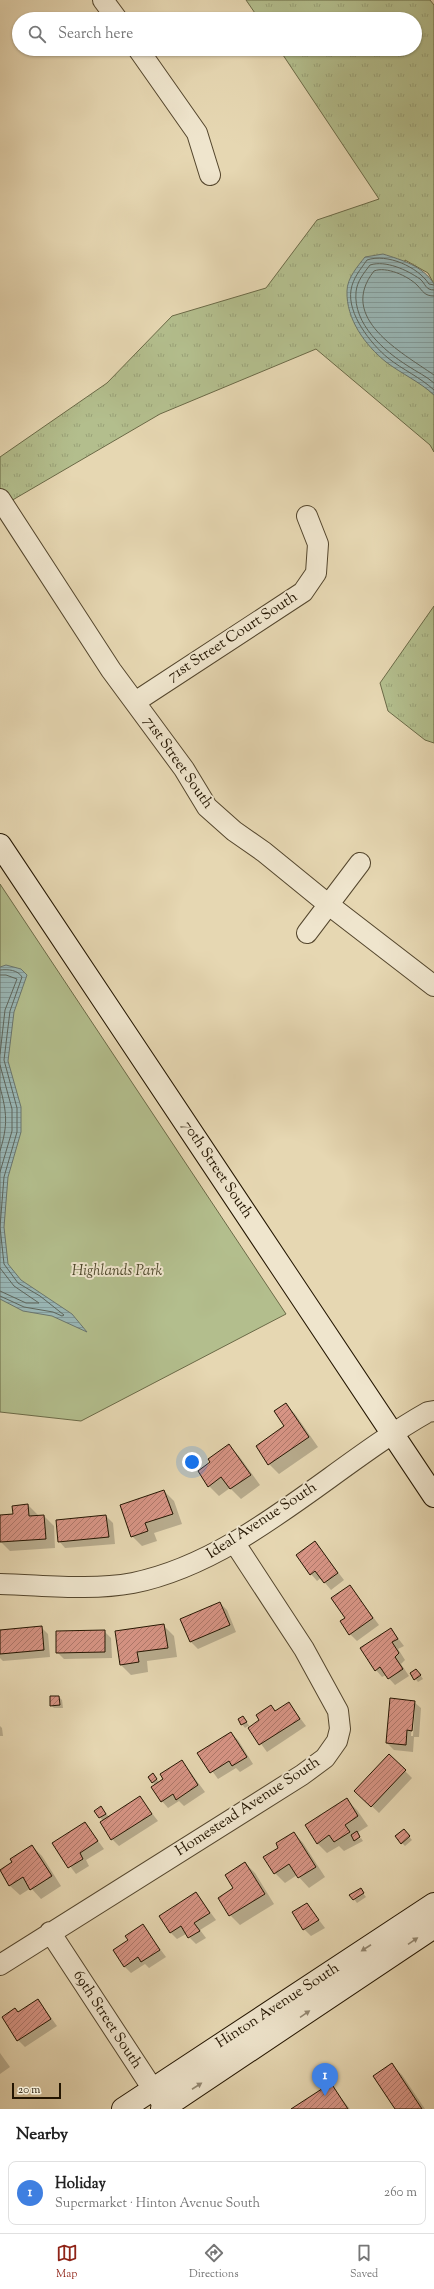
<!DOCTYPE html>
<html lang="en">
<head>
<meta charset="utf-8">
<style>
  :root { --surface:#fff; --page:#f2f2f2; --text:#222; --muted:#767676; --line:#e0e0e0; --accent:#8f2418 }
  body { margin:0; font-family:"Sorts Mill Goudy",serif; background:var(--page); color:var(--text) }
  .scale { position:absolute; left:12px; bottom:10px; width:49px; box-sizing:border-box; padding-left:4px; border:2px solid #231501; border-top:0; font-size:11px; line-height:14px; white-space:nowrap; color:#231501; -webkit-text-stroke:3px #efe5cd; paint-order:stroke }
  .you { position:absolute; left:192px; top:1462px; width:14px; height:14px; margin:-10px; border:3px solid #fff; border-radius:50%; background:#1a73e8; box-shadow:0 0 0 6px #1a73e833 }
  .badge { display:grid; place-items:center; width:26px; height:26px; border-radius:50%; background:var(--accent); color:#fff; font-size:13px; font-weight:700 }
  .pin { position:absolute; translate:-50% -33px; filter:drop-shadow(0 1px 2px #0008) }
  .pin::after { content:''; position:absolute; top:21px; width:14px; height:12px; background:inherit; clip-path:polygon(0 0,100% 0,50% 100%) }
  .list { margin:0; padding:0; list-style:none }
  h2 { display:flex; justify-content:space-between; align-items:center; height:52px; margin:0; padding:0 16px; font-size:17px }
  h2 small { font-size:13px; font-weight:400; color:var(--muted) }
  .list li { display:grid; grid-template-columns:26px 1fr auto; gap:12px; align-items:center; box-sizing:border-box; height:64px; margin:0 8px 8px; padding:0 8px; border:1px solid var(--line); border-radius:8px }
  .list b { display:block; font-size:15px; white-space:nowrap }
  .list p { margin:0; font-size:13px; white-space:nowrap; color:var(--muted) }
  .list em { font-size:13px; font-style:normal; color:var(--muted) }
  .icon { flex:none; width:22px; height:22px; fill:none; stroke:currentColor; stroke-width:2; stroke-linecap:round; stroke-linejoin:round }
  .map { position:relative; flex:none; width:434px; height:2109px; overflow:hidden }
  .search { position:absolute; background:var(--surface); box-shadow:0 1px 3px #0004; left:12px; right:12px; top:12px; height:44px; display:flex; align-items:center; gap:10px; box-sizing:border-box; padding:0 14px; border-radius:22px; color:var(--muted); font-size:15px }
  .sheet { height:124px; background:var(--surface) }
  nav { display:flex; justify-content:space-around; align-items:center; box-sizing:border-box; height:56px; border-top:1px solid var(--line); background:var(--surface); font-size:11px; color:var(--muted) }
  nav a { display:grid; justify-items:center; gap:2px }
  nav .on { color:var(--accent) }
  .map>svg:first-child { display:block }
</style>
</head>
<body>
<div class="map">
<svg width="434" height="2109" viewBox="0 0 434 2109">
  <defs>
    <pattern id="grass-tufts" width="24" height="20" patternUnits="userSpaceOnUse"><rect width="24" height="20" fill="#b3be8d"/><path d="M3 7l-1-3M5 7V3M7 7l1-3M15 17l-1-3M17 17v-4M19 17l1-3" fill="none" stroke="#9aa278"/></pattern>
    <pattern id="water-rules" width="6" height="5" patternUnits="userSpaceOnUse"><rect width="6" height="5" fill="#99b7b6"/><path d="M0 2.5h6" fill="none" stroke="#849c9b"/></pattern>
    <pattern id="building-hatch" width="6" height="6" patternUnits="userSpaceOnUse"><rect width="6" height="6" fill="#d89586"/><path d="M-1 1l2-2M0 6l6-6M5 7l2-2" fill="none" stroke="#af786b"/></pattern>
  </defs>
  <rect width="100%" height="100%" fill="#e6d7b2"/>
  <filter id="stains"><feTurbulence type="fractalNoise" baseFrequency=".005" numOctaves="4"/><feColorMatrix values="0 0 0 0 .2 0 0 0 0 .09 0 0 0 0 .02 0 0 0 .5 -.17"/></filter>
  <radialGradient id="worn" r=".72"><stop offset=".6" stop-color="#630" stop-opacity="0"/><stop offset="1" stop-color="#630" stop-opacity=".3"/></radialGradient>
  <path fill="url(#grass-tufts)" stroke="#6b6a47" d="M246 0H430L434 5V284L428 273 405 260 386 361 424 386 434 395V452L430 445 316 349 160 414 4 505 0 499V457L107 383 172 316 266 288 317 220 379 199 279 49H415V19H259Z
    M434 606V743L425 740 388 711 380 683Z"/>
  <path fill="#b3be8d" stroke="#6b6a47" d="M0 884 286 1314 81 1421 0 1412Z"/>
  <path fill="url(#water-rules)" stroke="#6a766e" d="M383 254C402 260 423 266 434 284V395C420 382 402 374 386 362 365 345 346 319 347 291 347 278 358 266 365 257Z
    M6 965 21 969 27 975 14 1012 8 1061 21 1107V1132L8 1177 4 1227 8 1264 21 1280 72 1314 87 1332 52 1316 23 1311 0 1299V967Z"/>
  <path fill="#0003" fill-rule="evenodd" d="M285 1404 295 1414 318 1447 279 1474 269 1464 286 1427Z
    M229 1446 239 1456 260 1485 241 1499 230 1488 219 1496 209 1486Z
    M164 1491 174 1501 182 1524 154 1533 157 1541 142 1546 132 1536Z
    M28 1505 38 1515 44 1516 54 1526 55 1548 10 1551 0 1541V1516L14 1515Z
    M106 1516 113 1523 115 1544 65 1548 59 1541Z
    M315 1542 344 1580 331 1590 321 1578 317 1581 311 1574Z
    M350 1586 379 1625 357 1641 350 1634 346 1618Z
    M220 1603 227 1610 236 1632 198 1649 191 1642 181 1619Z
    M164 1626 174 1636 177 1657 147 1661 148 1672 131 1675 121 1665Z
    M41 1627 48 1634 50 1657 3 1661 0 1658V1631Z
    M391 1629 404 1646 398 1649 405 1660 401 1664 409 1676 395 1685 386 1675 382 1677 376 1670Z
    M104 1631 111 1638 112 1658 64 1659 57 1652Z
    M411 1673H419L423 1679 418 1682Z
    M59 1697 62 1700 63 1708H54L51 1705Z
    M414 1702 421 1708 419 1737H414L413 1752 394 1750 387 1743ZM413 1706H415L413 1736H411Z
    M289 1703 306 1726 267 1752 248 1726 245 1728 239 1720 243 1717 250 1727 261 1720 271 1706 276 1711Z
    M0 1726 2 1728 3 1736H0Z
    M231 1733 238 1740 253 1764 240 1772 236 1768 218 1779 199 1753Z
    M389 1755 412 1778 379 1813 356 1791Z
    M182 1761 205 1792 184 1806 179 1801 168 1808 162 1801 153 1782V1774L159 1782Z
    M140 1798 158 1821 119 1846 112 1839 103 1821 95 1811 101 1807 109 1817Z
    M347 1800 357 1810 368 1826 357 1833 360 1836 357 1840 361 1838 363 1841 344 1851 339 1846 327 1853 317 1843Z
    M85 1823 104 1849 86 1860 89 1866 76 1874 53 1844Z
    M294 1833 303 1843 325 1877 309 1888 297 1875 285 1883 275 1873 279 1848Z
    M407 1834 412 1840 405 1846 402 1843Z
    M32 1846 42 1856 61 1886 41 1899 31 1888 20 1895 10 1886Z
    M245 1863 255 1873 274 1904 240 1925 230 1915 235 1889Z
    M360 1889 366 1897 357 1903 351 1895Z
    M196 1893 216 1920 200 1930 206 1938 196 1944 186 1934 177 1939 171 1933Z
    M307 1904 325 1928 311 1936 304 1929Z
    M143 1926 166 1957 149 1968 145 1964 131 1973 124 1966 129 1940Z
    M38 2000 57 2026 25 2047 18 2040 19 2013Z
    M0 2053 10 2067 0 2074Z
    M392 2065 402 2075 425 2109H396Z
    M330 2084 350 2109H293Z"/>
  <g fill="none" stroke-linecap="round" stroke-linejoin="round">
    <path stroke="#5e665c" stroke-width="1" d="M434 285 429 284C418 267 387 253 367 260 360 270 353 278 351 290 347 314 371 344 388 358 403 370 420 377 434 390
      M434 290C425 290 426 284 420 279 407 270 386 260 370 265 364 273 357 281 356 292 353 324 384 351 408 366 417 372 426 376 434 383
      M434 296C424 296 423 291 417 285 408 276 386 266 374 271 337 318 401 352 434 375
      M0 970C8 969 18 970 22 977L10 1011 4 1060 17 1108V1132L4 1177 0 1227 4 1264 18 1283 40 1296 64 1315 62 1316 53 1312 24 1307 0 1296
      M0 975H6L17 979 5 1010 0 1054
      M0 1065 12 1109V1131L0 1172
      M0 1087C7 1113 8 1125 0 1151
      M0 1268 14 1286 39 1303H26L0 1291"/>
  </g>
  <path fill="url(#building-hatch)" stroke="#231501" d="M286 1403 309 1437 268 1465 256 1446 284 1426 274 1411Z
    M229 1444 251 1475 230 1489 221 1477 208 1487 198 1471 210 1462 208 1459Z
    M164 1490 173 1514 145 1523 148 1531 131 1537 120 1505Z
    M28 1504 29 1516 44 1515 46 1539 0 1542V1515L13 1514 12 1506Z
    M106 1515 109 1537 58 1542 56 1520Z
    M315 1541 338 1573 324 1583 315 1571 310 1575 296 1555Z
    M350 1585 373 1618 349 1635 340 1621 345 1618 331 1598Z
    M220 1602 230 1625 190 1642 180 1619Z
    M164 1624 168 1648 137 1652 139 1662 120 1665 115 1631Z
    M42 1626 44 1650 0 1654V1630Z
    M391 1628 398 1639 392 1642 399 1653 395 1657 403 1669 388 1679 380 1667 375 1671 360 1648Z
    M105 1630V1652L56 1653V1631Z
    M416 1669 421 1675 414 1680 410 1673Z
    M50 1696H59L60 1705 50 1706Z
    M390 1698 415 1701 412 1731 407 1730 406 1745 386 1743Z
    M289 1702 300 1719 259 1745 248 1728 259 1720 256 1715 271 1705 275 1711Z
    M243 1716 247 1722 241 1725 238 1719Z
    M231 1732 247 1757 232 1766 229 1761 210 1773 197 1753Z
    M389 1754 406 1770 371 1807 354 1791Z
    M182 1760 198 1785 176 1800 173 1794 161 1802 151 1787 163 1779 160 1774Z
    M153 1773 157 1779 152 1783 148 1777Z
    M140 1796 152 1814 111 1840 100 1822Z
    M347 1798 358 1816 345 1825 350 1832 334 1842 329 1835 317 1844 305 1825Z
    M101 1806 106 1814 99 1818 94 1811Z
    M85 1822 98 1841 80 1853 83 1859 68 1868 52 1843Z
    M404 1829 410 1836 401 1844 395 1836Z
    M357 1831 360 1837 354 1841 351 1835Z
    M294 1832 316 1867 298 1878 289 1864 274 1874 263 1857 278 1848 276 1843Z
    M32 1845 52 1876 30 1890 23 1877 9 1886 0 1870 12 1862 10 1859Z
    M245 1862 265 1894 229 1916 218 1898 233 1888 225 1875Z
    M361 1888 364 1893 353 1900 349 1895Z
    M196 1892 210 1913 194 1923 200 1931 188 1938 181 1926 170 1933 159 1916Z
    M307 1903 319 1920 303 1930 292 1912Z
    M143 1924 160 1950 141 1962 138 1957 124 1967 113 1950 128 1940 125 1936Z
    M38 1999 51 2019 17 2041 2 2017 15 2008 18 2012Z
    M392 2063 422 2109H395L373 2076Z
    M331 2083 348 2109H291Z"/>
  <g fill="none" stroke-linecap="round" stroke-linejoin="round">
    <defs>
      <path id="street" d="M103 0 117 19
        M138 49 197 133 210 175
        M0 499 111 670 184 769 207 807 234 831 264 852 329 905 434 986
        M135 702 303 592 316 573 318 544 307 516
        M307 933 360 863
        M0 1584C44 1585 90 1591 133 1583 242 1561 332 1466 428 1412L434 1411
        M50 1932 162 2103
        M0 1965 302 1775 325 1758 337 1741 340 1729 338 1711 304 1649 234 1542"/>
      <path id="secondary" d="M0 845 434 1496
        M123 2109 434 1904
        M162 2109 434 1927"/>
    </defs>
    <use href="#street" stroke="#54462d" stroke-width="22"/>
    <use href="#secondary" stroke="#231501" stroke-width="24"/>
    <use href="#street" stroke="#efe5cd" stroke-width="20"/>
    <use href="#secondary" stroke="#efe5cd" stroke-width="22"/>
  </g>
  <defs><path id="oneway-solid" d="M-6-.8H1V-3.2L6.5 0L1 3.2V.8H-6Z"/></defs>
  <g fill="#938771">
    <use href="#oneway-solid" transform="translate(413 1941) rotate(-34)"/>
    <use href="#oneway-solid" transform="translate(366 1948) rotate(147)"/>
    <use href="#oneway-solid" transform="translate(305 2014) rotate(-34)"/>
    <use href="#oneway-solid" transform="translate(197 2086) rotate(-33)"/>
  </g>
  <g text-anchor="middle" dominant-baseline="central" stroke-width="4" stroke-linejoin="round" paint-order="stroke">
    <g font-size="15" fill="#231501" stroke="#efe5cd">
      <text transform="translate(233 637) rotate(-33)">71st Street Court South</text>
      <text transform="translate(178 763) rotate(55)">71st Street South</text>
      <text transform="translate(217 1170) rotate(56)">70th Street South</text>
      <text transform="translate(262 1521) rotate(-33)">Ideal Avenue South</text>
      <text transform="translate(248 1807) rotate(-33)">Homestead Avenue South</text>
      <text transform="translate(278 2006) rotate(-33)">Hinton Avenue South</text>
      <text transform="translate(107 2020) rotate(57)">69th Street South</text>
    </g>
    <g font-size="15" font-style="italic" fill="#4e482b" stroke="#efe5cd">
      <text x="117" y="1271">Highlands Park</text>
    </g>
  </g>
  <rect width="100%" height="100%" filter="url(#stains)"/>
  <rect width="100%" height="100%" fill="url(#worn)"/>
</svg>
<div class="scale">20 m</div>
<div class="you"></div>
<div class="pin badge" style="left:325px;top:2096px;background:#3f7fe0">1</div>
<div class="search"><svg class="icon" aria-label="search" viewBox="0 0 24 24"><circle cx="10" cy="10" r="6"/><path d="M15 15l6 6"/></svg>Search here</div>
</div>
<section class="sheet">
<h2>Nearby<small></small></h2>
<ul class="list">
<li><span class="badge" style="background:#3f7fe0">1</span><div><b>Holiday</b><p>Supermarket · Hinton Avenue South</p></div><em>260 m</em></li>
</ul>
</section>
<nav>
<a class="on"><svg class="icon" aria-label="map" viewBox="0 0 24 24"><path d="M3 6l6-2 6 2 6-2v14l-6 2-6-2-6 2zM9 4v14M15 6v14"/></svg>Map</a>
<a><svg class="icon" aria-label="directions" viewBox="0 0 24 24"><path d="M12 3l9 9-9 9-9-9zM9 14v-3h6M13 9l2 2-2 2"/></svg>Directions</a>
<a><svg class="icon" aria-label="saved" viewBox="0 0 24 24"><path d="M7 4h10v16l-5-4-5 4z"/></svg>Saved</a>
</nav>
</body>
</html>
